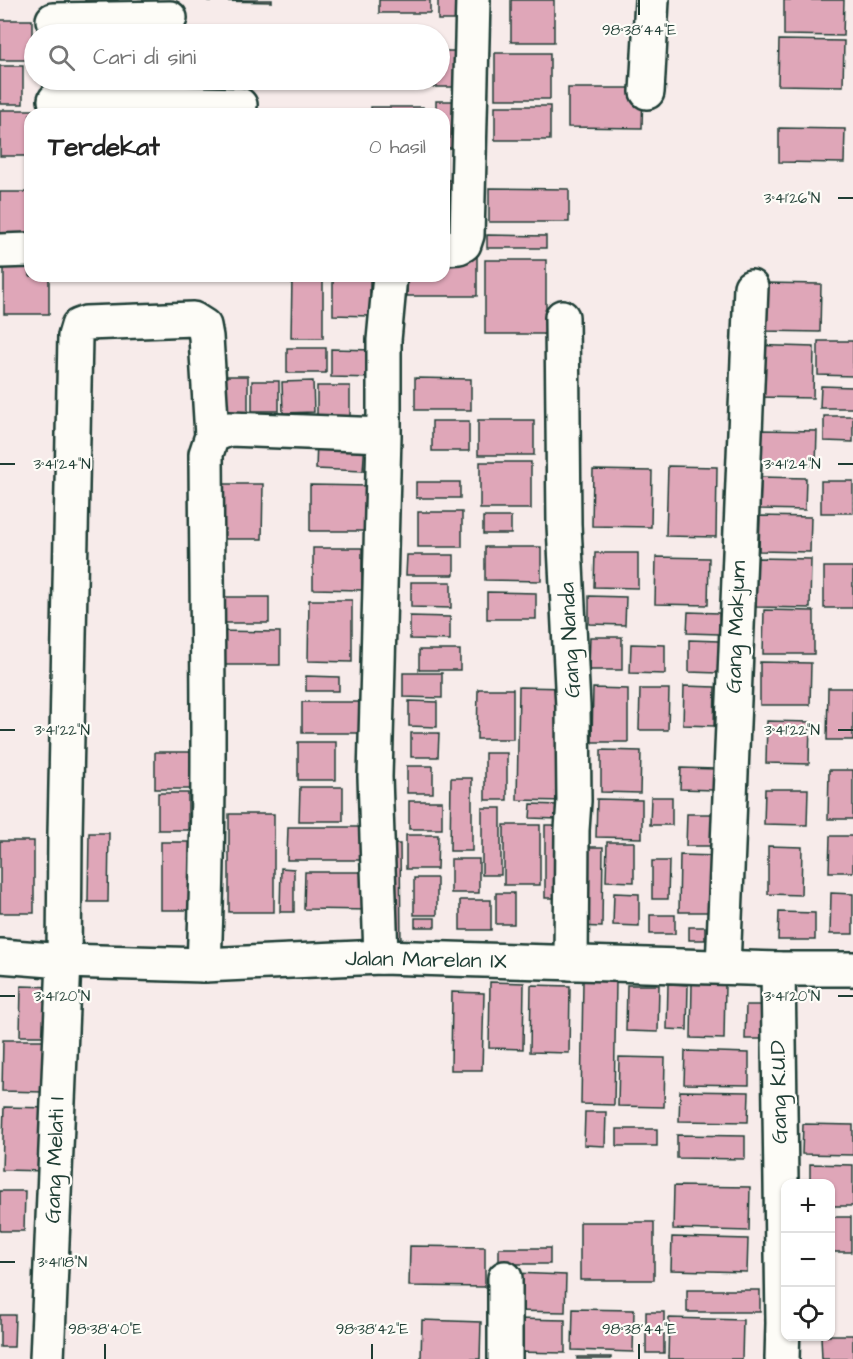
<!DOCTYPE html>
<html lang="id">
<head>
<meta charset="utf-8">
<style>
  :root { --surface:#fff; --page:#f6f6f6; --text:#222; --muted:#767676; --line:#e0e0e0 }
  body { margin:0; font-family:"Architects Daughter",sans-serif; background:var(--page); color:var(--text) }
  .controls { position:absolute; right:18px; bottom:18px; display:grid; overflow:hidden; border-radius:12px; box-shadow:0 2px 4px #0004 }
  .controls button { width:54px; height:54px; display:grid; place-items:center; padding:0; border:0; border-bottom:2px solid var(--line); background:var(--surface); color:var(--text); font:30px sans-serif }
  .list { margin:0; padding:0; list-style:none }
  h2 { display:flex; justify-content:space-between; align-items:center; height:78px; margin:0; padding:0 24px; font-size:26px }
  h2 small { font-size:20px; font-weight:400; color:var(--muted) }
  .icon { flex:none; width:33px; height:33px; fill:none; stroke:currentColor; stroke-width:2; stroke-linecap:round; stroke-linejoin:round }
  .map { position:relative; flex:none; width:853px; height:1359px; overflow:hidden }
  .search { position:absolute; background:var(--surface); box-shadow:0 2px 4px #0004; left:24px; top:24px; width:426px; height:66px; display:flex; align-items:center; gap:15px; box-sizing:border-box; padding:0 21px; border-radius:33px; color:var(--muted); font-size:22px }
  .panel { position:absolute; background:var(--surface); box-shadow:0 2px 4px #0004; left:24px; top:108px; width:426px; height:174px; border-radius:18px }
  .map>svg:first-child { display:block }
</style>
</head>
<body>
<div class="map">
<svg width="853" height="1359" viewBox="0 0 853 1359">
  <rect width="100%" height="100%" fill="#f7ebea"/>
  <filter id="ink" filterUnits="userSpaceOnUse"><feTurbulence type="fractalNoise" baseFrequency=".0167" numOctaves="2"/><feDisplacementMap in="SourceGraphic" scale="12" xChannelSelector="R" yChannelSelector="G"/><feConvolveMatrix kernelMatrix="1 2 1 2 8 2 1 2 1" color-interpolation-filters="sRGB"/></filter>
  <g filter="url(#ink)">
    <path fill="#dfa6b8" stroke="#1f3d34" stroke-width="1.5" d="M85 0H118L117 6H85Z
      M208 0H272V2L208 1Z
      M379 0H430V13H379Z
      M438 0H460V20H438Z
      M511 0H554V42H511Z
      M784 0H844L843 36 784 35Z
      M0 20H32V60H0Z
      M779 40 844 41 843 86 778 85Z
      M440 51H454V87H385V80H440Z
      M495 53H550V99H495Z
      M0 66H23V104H0Z
      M77 80H142V97L77 96Z
      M188 80H231V93H188Z
      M568 88H643L642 128 568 127Z
      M436 101H461V148H444V114H436Z
      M495 106H550V140H495Z
      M371 107H423V114H371Z
      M0 110H37V114H30V156H0Z
      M779 128 845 129 844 163 779 162Z
      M444 180H454V246L444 245Z
      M489 188 569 189V222H489Z
      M0 192H30V243H0Z
      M487 235 546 236V248H487Z
      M444 257H477V296H407V276H444Z
      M485 260H546V334H485Z
      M4 261H30V276H49V314H4Z
      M333 276H370V316L333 315Z
      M292 278H323V338H291Z
      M764 283 821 284 820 332 763 331Z
      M818 341H853V376L818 375Z
      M750 345 814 347 813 398 749 397Z
      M287 348H326V373H287Z
      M331 349 375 350V378L331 377Z
      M222 376H248V417H222Z
      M415 378 471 379V410H415Z
      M252 381H279V411H252Z
      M313 381 314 412 283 413 282 382Z
      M317 386H350V418H317Z
      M821 386 853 387V408H820Z
      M824 416H853V442L824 441Z
      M478 420H534V455H478Z
      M432 421H469V451H432Z
      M758 430 817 431 816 465 758 464Z
      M317 440 365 442 363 471 316 469Z
      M480 462H531V509H480Z
      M668 466 717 467 716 537 666 536Z
      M593 470 652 471 651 527 592 526Z
      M761 477 806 478 805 510 760 509Z
      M821 481H853V513H821Z
      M416 482H460V498H416Z
      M224 484H263L262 539H223Z
      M310 485 370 486V531H310Z
      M418 512H462V547H418Z
      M760 516 811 517 810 552 759 551Z
      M483 517H511V534H483Z
      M485 547H541V581L485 580Z
      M313 548H362V590L313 589Z
      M595 553H638V588L594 587Z
      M407 555H454V575H406Z
      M656 557 709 558 708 605 655 604Z
      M757 558 811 559 810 608 756 607Z
      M824 567H853V608H824Z
      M411 582H451V608L411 607Z
      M487 592 536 593V619H487Z
      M589 596 626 597 625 625 589 624Z
      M209 597H269V623H209Z
      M309 600H352V662L308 661Z
      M764 610 814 611V654H763Z
      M688 612 719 613V634L687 633Z
      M410 616 450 617V640L410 639Z
      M213 631 280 632V665H213Z
      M590 637H622V670H589Z
      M689 640 719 641 718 673 689 672Z
      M631 644 665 645V674L630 673Z
      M419 650H460V670H419Z
      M760 662 811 663 810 705H760Z
      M403 673H442V698L403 697Z
      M306 676 339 677V691H306Z
      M684 686 715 687 714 726 683 725Z
      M519 687 568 688 566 801 517 800Z
      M593 688 628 689V742H592Z
      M828 688H853V740H827Z
      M478 689H513V739H477Z
      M640 689H669L668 730H639Z
      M409 701 437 702V727L409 726Z
      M302 702H359V733H302Z
      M767 721 810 722 809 764 766 763Z
      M411 733H439L438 757H411Z
      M298 742H336V780H298Z
      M601 750 641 751 640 793 601 792Z
      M155 752H198L197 789H155Z
      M485 753H507V800H485Z
      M407 766H433V793H407Z
      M681 768 715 769 714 790 680 789Z
      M829 770H853V819H828Z
      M451 778H472V851H450Z
      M300 787H343V821H299Z
      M765 789H808L807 825 764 824Z
      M158 793H188V830H158Z
      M651 797H672V825H650Z
      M597 799 642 800V838L596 837Z
      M409 801H442V829H409Z
      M531 804 558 805V819L530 818Z
      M482 808H501V875H482Z
      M229 814H274V912H229Z
      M687 814H717L716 846H686Z
      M504 825H540V885H504Z
      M545 825H564V898H545Z
      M288 827H363V860H287Z
      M89 833H109L108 902H88Z
      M406 835H438L437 869H406Z
      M830 836H853V872H829Z
      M0 841H34V913H0Z
      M161 842H201L200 910H161Z
      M607 842H634V882L606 881Z
      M382 844H400L401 945H384Z
      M768 846 802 847 801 895 768 894Z
      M576 847H603L602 927 575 926Z
      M680 855 718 856 717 912H679Z
      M451 859H479V893H451Z
      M652 861H669L668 899H652Z
      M281 868 294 869V912H280Z
      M305 872H371V910L304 909Z
      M414 878H437V915H414Z
      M496 893H514V924H496Z
      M614 893 639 894V926L613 925Z
      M831 893 853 894V934H830Z
      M460 900H491V930H460Z
      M779 912 815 913V940H778Z
      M650 915H675V934H650Z
      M415 918H435V927H415Z
      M689 927H705V940H689Z
      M583 981H616L614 1105 581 1104Z
      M490 982 524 983 523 1049 489 1048Z
      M668 984 688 985 687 1030 667 1029Z
      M692 984 725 985 724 1039 691 1038Z
      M531 985 570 986 569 1053 530 1052Z
      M627 985H659L658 1032 626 1031Z
      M21 986 56 987 55 1036H20Z
      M452 992 484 993 482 1070H451Z
      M746 1005H767L766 1039H745Z
      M3 1040H44L43 1092 2 1091Z
      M685 1051 749 1053V1085L684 1084Z
      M619 1057 665 1058 664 1107 618 1106Z
      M680 1091 749 1092 748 1122 679 1121Z
      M4 1107 50 1108 48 1171 2 1170Z
      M585 1112H606L605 1146 584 1145Z
      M803 1124 853 1125V1155L802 1154Z
      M617 1129H657V1146H617Z
      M677 1135 745 1136V1159L677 1158Z
      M810 1164 853 1165V1206H830V1184H810Z
      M674 1186 750 1187 749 1231 673 1229Z
      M0 1191H25L24 1231H0Z
      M830 1217H851V1252H830Z
      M580 1222H654V1280H580Z
      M672 1237 748 1239 747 1272 671 1270Z
      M410 1246 485 1247V1287L409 1286Z
      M499 1248H550V1264H499Z
      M513 1273 566 1275 565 1312 512 1311Z
      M687 1290H760V1312H687Z
      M573 1309 634 1310 633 1352 572 1350Z
      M646 1312H664V1353H646Z
      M0 1315H15L14 1347H0Z
      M669 1318 743 1320 742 1359H668Z
      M515 1319 565 1320V1353L514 1352Z
      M422 1320 481 1322 480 1359H421Z
      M830 1335H853V1359H822L821 1336H830Z
      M577 1357H611V1359H577Z"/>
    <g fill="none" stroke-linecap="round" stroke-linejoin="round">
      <defs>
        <path id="minor" d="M53 20 170 18
          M647 92 652 0
          M55 100 240 105
          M444 248 459 247 464 244 467 235 473 0
          M0 251 30 250
          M562 317 564 525 573 707 574 801 572 830 571 963
          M381 957 375 777 384 435V340L390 276
          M204 965C211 795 207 624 206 454L212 436 229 429 384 435
          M723 967 751 287
          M778 969 783 1323 782 1359
          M505 1278V1359
          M47 1359 64 961 65 835 75 336 78 326 86 323 193 319 204 326 206 337 212 436"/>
        <path id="major" d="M0 956 64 961 204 965 381 957 778 969H853"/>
      </defs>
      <use href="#minor" stroke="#1f3d34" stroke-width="38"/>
      <use href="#major" stroke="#1f3d34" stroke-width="38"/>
      <use href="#minor" stroke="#fdfcf7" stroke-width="33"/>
      <use href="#major" stroke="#fdfcf7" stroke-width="33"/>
    </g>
  </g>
  <path fill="none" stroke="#1f3d34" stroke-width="2" d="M639 0V15M838 198H853M0 464H15M838 464H853M0 730H15M838 730H853M0 996H15M838 996H853M0 1262H15M105 1344V1359M372 1344V1359M639 1344V1359"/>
  <g text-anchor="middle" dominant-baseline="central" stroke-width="4.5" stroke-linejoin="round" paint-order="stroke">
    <g font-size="22" fill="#1f3d34" stroke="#fdfcf7">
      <text transform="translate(736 627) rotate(-88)">Gang Makjum</text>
      <text transform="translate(570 640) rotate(-93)">Gang Nanda</text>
      <text transform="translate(426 960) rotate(1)">Jalan Marelan IX</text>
      <text transform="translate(779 1092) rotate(-91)">Gang K.U.D</text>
      <text transform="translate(55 1160) rotate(-88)">Gang Melati I</text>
    </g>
  </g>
  <g font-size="15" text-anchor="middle" fill="#1f3d34" stroke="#fdfcf7" stroke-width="4.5" stroke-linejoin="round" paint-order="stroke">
    <text x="639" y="35">98°38'44"E</text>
    <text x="792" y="203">3°41'26"N</text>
    <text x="62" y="469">3°41'24"N</text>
    <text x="792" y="469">3°41'24"N</text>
    <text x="62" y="735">3°41'22"N</text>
    <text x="792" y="735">3°41'22"N</text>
    <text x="62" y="1001">3°41'20"N</text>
    <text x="792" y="1001">3°41'20"N</text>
    <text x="62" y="1267">3°41'18"N</text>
    <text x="105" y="1334">98°38'40"E</text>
    <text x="372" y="1334">98°38'42"E</text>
    <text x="639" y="1334">98°38'44"E</text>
  </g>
</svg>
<div class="controls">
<button>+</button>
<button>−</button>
<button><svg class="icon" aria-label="locate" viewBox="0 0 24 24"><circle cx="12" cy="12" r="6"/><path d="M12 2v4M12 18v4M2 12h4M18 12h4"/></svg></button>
</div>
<div class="search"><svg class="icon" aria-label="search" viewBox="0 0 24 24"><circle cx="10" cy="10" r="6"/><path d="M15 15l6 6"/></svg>Cari di sini</div>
<section class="panel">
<h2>Terdekat<small>0 hasil</small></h2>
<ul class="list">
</ul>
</section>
</div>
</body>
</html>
